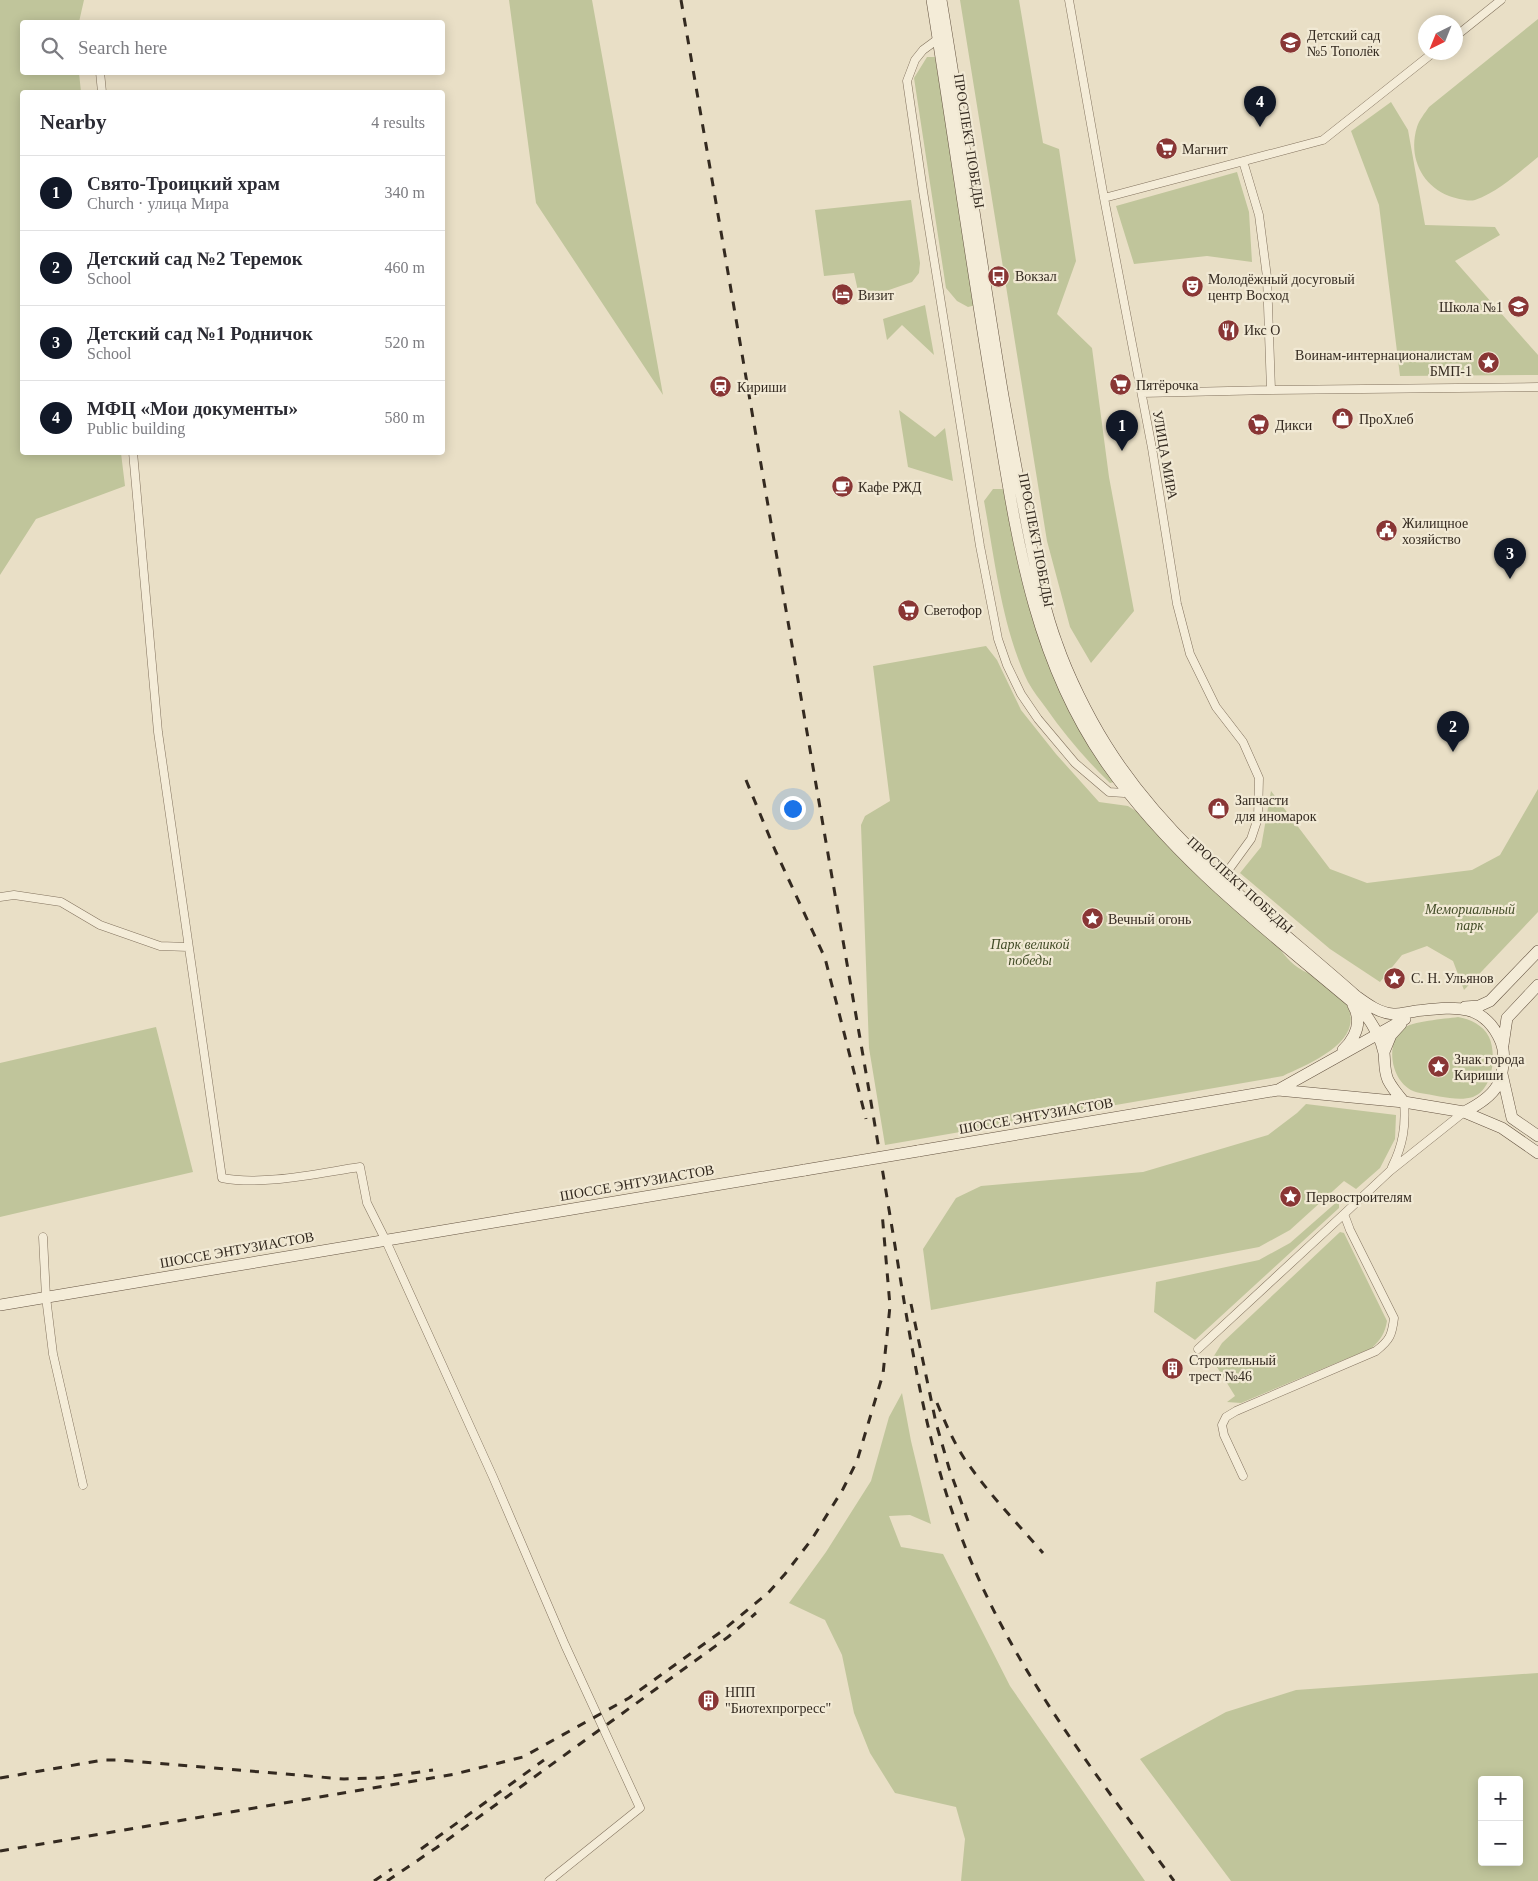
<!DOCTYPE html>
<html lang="en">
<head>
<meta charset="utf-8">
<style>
  :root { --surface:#fff; --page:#f2f2f3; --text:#2b2b33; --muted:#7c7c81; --line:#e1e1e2; --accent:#111827 }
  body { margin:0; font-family:"Times New Roman",serif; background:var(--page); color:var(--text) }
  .controls { position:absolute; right:15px; bottom:15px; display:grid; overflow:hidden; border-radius:5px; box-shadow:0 2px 12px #0003 }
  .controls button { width:45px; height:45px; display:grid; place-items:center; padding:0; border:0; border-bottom:1px solid var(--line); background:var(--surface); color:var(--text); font:25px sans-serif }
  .compass { position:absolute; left:1418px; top:15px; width:45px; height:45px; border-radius:50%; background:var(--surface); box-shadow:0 2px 12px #0003; rotate:223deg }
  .you { position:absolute; left:792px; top:808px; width:18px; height:18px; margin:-12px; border:4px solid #fff; border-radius:50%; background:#1a73e8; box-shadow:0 0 0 8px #1a73e833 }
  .badge { display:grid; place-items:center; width:32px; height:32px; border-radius:50%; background:var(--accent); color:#fff; font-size:16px; font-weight:700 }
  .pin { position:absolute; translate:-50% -41px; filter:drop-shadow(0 1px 2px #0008) }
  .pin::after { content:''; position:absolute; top:26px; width:18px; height:15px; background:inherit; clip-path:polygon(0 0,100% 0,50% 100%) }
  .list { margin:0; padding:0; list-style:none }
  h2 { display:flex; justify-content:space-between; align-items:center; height:65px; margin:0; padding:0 20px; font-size:21px }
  h2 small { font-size:16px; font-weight:400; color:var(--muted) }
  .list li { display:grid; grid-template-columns:32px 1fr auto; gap:15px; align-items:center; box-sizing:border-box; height:75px; padding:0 20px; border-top:1px solid var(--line) }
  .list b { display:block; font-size:19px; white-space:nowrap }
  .list p { margin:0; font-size:16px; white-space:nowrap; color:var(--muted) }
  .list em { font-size:16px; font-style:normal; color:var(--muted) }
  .icon { flex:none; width:28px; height:28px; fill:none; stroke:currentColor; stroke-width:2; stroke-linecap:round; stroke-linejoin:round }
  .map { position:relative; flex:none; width:1538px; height:1881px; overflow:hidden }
  .search { position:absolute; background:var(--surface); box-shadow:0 2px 12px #0003; left:20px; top:20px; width:425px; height:55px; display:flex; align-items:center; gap:12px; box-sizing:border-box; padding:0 18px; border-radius:5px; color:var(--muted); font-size:19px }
  .panel { position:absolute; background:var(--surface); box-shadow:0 2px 12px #0003; left:20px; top:90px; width:425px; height:365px; border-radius:5px }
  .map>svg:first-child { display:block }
</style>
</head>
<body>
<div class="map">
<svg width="1538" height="1881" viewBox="0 0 1538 1881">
  <rect width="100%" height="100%" fill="#e9dfc6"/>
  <path fill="#c0c59b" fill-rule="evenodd" d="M0 0H84L79 22H22V72L79 73 81 92H22V452L121 453 125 486 36 519 0 575Z
    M509 0H592L663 395 536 203Z
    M960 0H1019L1043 143 1059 149 1076 261 1057 314 1092 348 1109 477 1134 611 1091 663 1070 627 1047 541Z
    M1538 19V157C1519 172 1499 192 1475 200 1468 202 1456 198 1449 196 1421 185 1408 156 1417 127 1419 120 1425 113 1429 107Z
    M927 57H935L976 305 968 307 957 301 946 288 914 78Z
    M1391 102 1408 130 1425 225 1495 227 1500 235 1455 261 1538 355V375L1400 376 1379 205 1351 131Z
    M1237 172 1249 212 1252 262 1207 256 1134 264 1116 206Z
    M911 200 920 263 919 273 912 282 860 300 854 273 824 276 815 210Z
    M925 305 934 355 902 325 887 340 883 319Z
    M899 410 935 437 945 428 953 481 908 467Z
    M993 489H1008L1014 542 1114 782 1110 783C1085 759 1065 735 1046 708 1040 700 1033 691 1028 682 1002 628 995 561 984 501Z
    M986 646 997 660 1021 710 1056 754 1099 802 1128 806 1139 813 1276 943C1282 953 1291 964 1302 970 1306 973 1312 973 1316 976 1324 982 1343 997 1347 1005 1366 1042 1308 1064 1283 1076L885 1145 869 1048 861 825 865 816 890 801 873 666Z
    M1538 789V912L1464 990 1453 961 1427 946 1402 955 1380 982 1330 949 1240 873 1261 847 1271 791 1330 869 1367 883 1472 870 1500 855Z
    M1458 1017C1470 1019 1483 1025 1489 1037 1497 1054 1493 1090 1473 1097 1457 1102 1436 1095 1420 1093 1393 1089 1383 1047 1402 1029 1412 1021 1444 1019 1458 1017Z
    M156 1027 193 1172 0 1217V1063Z
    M1306 1104 1396 1115 1395 1139 1380 1168 1356 1189 1344 1181 1290 1230 1259 1247 931 1310 923 1249 956 1198 981 1186 1143 1172 1268 1135 1297 1113Z
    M1339 1200V1208L1195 1340 1154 1312 1156 1282 1259 1260 1290 1243Z
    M1340 1232 1344 1233 1387 1321C1385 1333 1381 1339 1372 1348L1241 1403 1227 1402 1235 1396 1212 1359 1222 1343Z
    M902 1393 911 1441 931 1524 910 1515 889 1516 901 1547 943 1554 1010 1686 1145 1881H961L965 1839 956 1807 895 1793 870 1753 854 1713 842 1655 825 1620 789 1603 826 1552 871 1481 889 1417Z
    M1538 1673V1881H1231L1140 1759 1226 1712 1296 1690ZM1482 1780H1519V1862H1482Z"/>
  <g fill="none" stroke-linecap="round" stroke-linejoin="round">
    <defs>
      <path id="street" d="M1069 0 1104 198 1152 448 1177 604 1190 654 1216 707 1243 742 1259 778 1258 818 1251 839 1219 883
        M1456 36 1501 0
        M938 39 923 50 915 60 907 81 923 191 980 546 998 639 1007 665 1021 694 1038 719 1075 763 1109 792 1124 793 1128 791
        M100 72 102 92
        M1243 161 1259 215 1267 277 1271 390
        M1104 198 1323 140 1434 52
        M1142 393 1271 390 1538 387
        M133 452 158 732 222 1178C263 1186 319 1173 360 1167L367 1203 386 1241 493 1477 565 1645 640 1808 549 1881
        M0 897 14 895 61 902 100 925 160 946 188 947
        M1392 1167C1403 1145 1406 1126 1404 1102
        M43 1237 46 1297 53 1354 83 1485
        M1198 1349 1344 1214
        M1243 1476 1224 1435 1222 1425 1226 1417 1236 1411 1376 1351C1390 1340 1392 1335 1394 1318L1350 1230 1344 1214 1390 1171 1464 1112"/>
      <path id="secondary" d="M932 0C953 131 971 262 993 393 1015 523 1029 653 1107 764 1176 862 1272 934 1363 1011 1372 1023 1381 1037 1384 1053 1385 1062 1384 1071 1388 1080 1392 1088 1398 1095 1404 1102L1464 1112 1502 1128 1538 1153
        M941 0C963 132 981 264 1003 396 1012 446 1021 496 1031 545 1038 578 1045 612 1057 644 1068 676 1088 716 1106 745 1169 846 1268 918 1356 996 1367 1004 1379 1013 1393 1014 1401 1014 1409 1012 1416 1011 1452 1007 1484 1001 1501 1042 1506 1054 1503 1075 1497 1086 1490 1098 1476 1106 1464 1112
        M1465 1007 1479 1006 1490 1001 1538 951
        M1503 1045 1507 1018 1538 985
        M1343 1050C1356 1037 1363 1022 1353 1005
        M1384 1052 1391 1035 1401 1024
        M1502 1074 1512 1118 1538 1136
        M1278 1090 1405 1019
        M918 1151 1278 1090 1404 1102
        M0 1305 805 1170"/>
    </defs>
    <use href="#street" stroke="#82725e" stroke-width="9"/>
    <use href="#secondary" stroke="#645341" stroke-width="12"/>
    <use href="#street" stroke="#f4ecd8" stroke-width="8"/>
    <use href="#secondary" stroke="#f4ecd8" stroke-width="11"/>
    <path stroke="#342a20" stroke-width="3" stroke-dasharray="9 9" stroke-linecap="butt" d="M681 0C739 335 796 670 854 1004 869 1089 883 1173 897 1258 912 1350 926 1441 958 1528 1007 1663 1091 1767 1174 1881
      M746 780 775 850 825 958 866 1119
      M911 1304 936 1423 949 1468 968 1521
      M937 1403C945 1422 953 1441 964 1458 987 1492 1016 1522 1043 1553
      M0 1778 103 1760H118L344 1779 379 1778 433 1770
      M421 1849 544 1760
      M0 1851 455 1774 523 1757 629 1698 722 1631 768 1593 785 1574 812 1539 843 1489 857 1461 883 1374 890 1306 882 1212
      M374 1881 392 1869
      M387 1881 436 1848 728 1637 756 1613"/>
    <defs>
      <path id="secondary-bridge" d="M805 1170 918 1151"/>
    </defs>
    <use href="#secondary-bridge" stroke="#645341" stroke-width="12" stroke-linecap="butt"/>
    <use href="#secondary-bridge" stroke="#f4ecd8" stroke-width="11"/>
  </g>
  <defs>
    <symbol id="school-disc" viewBox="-11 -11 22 22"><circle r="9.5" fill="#893635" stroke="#f1e9d4"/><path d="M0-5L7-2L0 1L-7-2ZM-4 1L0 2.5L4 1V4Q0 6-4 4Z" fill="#fff"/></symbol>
    <symbol id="supermarket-disc" viewBox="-11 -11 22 22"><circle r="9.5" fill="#893635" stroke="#f1e9d4"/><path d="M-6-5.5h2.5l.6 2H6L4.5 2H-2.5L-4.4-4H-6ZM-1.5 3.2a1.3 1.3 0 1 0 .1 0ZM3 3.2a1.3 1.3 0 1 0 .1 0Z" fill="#fff"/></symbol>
    <symbol id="bus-disc" viewBox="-11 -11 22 22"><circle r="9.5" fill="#893635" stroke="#f1e9d4"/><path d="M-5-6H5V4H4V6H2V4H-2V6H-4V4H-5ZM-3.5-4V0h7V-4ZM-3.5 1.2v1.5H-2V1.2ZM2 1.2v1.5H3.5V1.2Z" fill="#fff"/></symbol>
    <symbol id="theatre-disc" viewBox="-11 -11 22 22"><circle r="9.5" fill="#893635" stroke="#f1e9d4"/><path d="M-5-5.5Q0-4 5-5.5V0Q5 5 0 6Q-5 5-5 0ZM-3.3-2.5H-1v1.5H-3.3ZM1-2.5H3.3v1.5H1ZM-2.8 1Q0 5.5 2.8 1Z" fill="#fff"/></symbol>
    <symbol id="hotel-disc" viewBox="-11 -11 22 22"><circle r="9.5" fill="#893635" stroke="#f1e9d4"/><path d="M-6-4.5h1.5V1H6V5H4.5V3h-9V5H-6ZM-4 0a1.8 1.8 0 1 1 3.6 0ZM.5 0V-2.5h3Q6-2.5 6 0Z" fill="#fff"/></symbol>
    <symbol id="restaurant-disc" viewBox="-11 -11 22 22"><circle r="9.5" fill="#893635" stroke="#f1e9d4"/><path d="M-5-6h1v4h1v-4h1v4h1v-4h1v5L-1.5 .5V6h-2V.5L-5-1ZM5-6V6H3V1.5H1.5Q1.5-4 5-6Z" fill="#fff"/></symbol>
    <symbol id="sight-disc" viewBox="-11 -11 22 22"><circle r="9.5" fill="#893635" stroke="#f1e9d4"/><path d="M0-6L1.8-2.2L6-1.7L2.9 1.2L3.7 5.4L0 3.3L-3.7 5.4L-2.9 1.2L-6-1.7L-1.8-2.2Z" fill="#fff"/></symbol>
    <symbol id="station-disc" viewBox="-11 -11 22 22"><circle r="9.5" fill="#893635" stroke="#f1e9d4"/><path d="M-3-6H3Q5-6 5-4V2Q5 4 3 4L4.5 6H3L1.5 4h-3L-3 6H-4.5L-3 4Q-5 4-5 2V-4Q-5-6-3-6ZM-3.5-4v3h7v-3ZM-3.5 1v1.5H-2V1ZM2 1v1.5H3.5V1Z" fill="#fff"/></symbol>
    <symbol id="shop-disc" viewBox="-11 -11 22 22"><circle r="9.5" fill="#893635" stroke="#f1e9d4"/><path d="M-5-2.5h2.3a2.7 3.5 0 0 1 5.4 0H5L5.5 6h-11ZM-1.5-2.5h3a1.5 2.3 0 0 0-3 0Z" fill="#fff"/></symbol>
    <symbol id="cafe-disc" viewBox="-11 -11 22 22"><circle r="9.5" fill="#893635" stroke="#f1e9d4"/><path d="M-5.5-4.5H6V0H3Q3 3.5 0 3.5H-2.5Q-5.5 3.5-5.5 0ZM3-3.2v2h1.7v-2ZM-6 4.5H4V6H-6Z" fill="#fff"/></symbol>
    <symbol id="civic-disc" viewBox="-11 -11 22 22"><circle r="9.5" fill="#893635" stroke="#f1e9d4"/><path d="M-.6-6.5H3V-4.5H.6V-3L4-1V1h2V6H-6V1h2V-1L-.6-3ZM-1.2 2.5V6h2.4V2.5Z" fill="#fff"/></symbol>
    <symbol id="building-disc" viewBox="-11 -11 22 22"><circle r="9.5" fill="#893635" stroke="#f1e9d4"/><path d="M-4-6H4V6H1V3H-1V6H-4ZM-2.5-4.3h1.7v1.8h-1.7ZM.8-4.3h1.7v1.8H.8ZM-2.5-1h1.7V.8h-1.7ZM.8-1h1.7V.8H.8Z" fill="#fff"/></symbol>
  </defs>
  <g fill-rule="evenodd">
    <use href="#school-disc" x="1278" y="30" width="25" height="25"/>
    <use href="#supermarket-disc" x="1154" y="136" width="25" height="25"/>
    <use href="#bus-disc" x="986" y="264" width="25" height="25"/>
    <use href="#theatre-disc" x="1180" y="274" width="25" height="25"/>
    <use href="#hotel-disc" x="830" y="282" width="25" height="25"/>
    <use href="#school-disc" x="1506" y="294" width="25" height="25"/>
    <use href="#restaurant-disc" x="1216" y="318" width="25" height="25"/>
    <use href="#sight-disc" x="1476" y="350" width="25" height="25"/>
    <use href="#supermarket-disc" x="1108" y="372" width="25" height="25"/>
    <use href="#station-disc" x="708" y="374" width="25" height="25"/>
    <use href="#shop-disc" x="1330" y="406" width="25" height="25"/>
    <use href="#supermarket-disc" x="1246" y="412" width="25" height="25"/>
    <use href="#cafe-disc" x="830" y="474" width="25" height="25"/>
    <use href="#civic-disc" x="1374" y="518" width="25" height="25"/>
    <use href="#supermarket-disc" x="896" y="598" width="25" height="25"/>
    <use href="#shop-disc" x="1206" y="796" width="25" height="25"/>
    <use href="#sight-disc" x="1080" y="906" width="25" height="25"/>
    <use href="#sight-disc" x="1382" y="966" width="25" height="25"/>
    <use href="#sight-disc" x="1426" y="1054" width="25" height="25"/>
    <use href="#sight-disc" x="1278" y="1184" width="25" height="25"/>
    <use href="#building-disc" x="1160" y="1356" width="25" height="25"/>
    <use href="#building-disc" x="696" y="1688" width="25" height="25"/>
  </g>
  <g text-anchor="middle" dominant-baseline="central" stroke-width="4.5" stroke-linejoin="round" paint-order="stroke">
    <g font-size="14" fill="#342a20" stroke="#f1e9d4" text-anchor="start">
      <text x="1307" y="35">Детский сад<tspan x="1307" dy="16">№5 Тополёк</tspan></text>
      <text x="1182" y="149">Магнит</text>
      <text x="1015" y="276">Вокзал</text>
      <text x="1208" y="279">Молодёжный досуговый<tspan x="1208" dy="16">центр Восход</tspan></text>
      <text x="858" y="295">Визит</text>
      <text x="1503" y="307" text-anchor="end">Школа №1</text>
      <text x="1244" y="330">Икс О</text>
      <text x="1472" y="355" text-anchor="end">Воинам-интернационалистам<tspan x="1472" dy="16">БМП-1</tspan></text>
      <text x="1136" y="385">Пятёрочка</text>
      <text x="737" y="387">Кириши</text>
      <text x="1359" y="419">ПроХлеб</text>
      <text x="1275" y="425">Дикси</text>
      <text x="858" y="487">Кафе РЖД</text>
      <text x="1402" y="523">Жилищное<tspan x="1402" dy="16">хозяйство</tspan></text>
      <text x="924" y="610">Светофор</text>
      <text x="1235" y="800">Запчасти<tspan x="1235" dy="16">для иномарок</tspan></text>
      <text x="1108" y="919">Вечный огонь</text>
      <text x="1411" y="978">С. Н. Ульянов</text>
      <text x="1454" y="1059">Знак города<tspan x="1454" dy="16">Кириши</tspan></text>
      <text x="1306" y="1197">Первостроителям</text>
      <text x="1189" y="1360">Строительный<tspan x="1189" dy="16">трест №46</tspan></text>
      <text x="725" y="1692">НПП<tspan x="725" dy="16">"Биотехпрогресс"</tspan></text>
    </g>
    <g font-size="14" fill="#342a20" stroke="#f1e9d4">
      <text transform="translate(969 141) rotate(81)">ПРОСПЕКТ ПОБЕДЫ</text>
      <text transform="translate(1165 455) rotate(80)">УЛИЦА МИРА</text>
      <text transform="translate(1036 540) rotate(79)">ПРОСПЕКТ ПОБЕДЫ</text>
      <text transform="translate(1240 885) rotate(42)">ПРОСПЕКТ ПОБЕДЫ</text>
      <text transform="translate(1036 1116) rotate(-10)">ШОССЕ ЭНТУЗИАСТОВ</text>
      <text transform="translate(637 1183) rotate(-10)">ШОССЕ ЭНТУЗИАСТОВ</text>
      <text transform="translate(237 1250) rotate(-10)">ШОССЕ ЭНТУЗИАСТОВ</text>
    </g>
    <g font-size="14" font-style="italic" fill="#444e29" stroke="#f1e9d4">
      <text x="1470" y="909">Мемориальный<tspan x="1470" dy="16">парк</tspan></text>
      <text x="1030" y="944">Парк великой<tspan x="1030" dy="16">победы</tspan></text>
    </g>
  </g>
</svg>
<div class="controls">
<button>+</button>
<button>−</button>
</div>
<svg class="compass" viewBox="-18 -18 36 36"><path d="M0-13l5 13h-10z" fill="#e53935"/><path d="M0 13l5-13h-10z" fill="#7c7c81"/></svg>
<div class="you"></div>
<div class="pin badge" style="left:1122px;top:451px">1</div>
<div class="pin badge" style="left:1453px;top:752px">2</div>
<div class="pin badge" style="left:1510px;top:579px">3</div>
<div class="pin badge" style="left:1260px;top:127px">4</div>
<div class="search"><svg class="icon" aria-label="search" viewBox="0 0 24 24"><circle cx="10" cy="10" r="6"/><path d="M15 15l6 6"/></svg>Search here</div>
<section class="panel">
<h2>Nearby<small>4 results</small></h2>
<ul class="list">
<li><span class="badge">1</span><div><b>Свято-Троицкий храм</b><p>Church · улица Мира</p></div><em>340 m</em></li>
<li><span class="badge">2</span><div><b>Детский сад №2 Теремок</b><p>School</p></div><em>460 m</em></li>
<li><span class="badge">3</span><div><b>Детский сад №1 Родничок</b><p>School</p></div><em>520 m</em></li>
<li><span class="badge">4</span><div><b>МФЦ «Мои документы»</b><p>Public building</p></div><em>580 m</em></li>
</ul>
</section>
</div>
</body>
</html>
